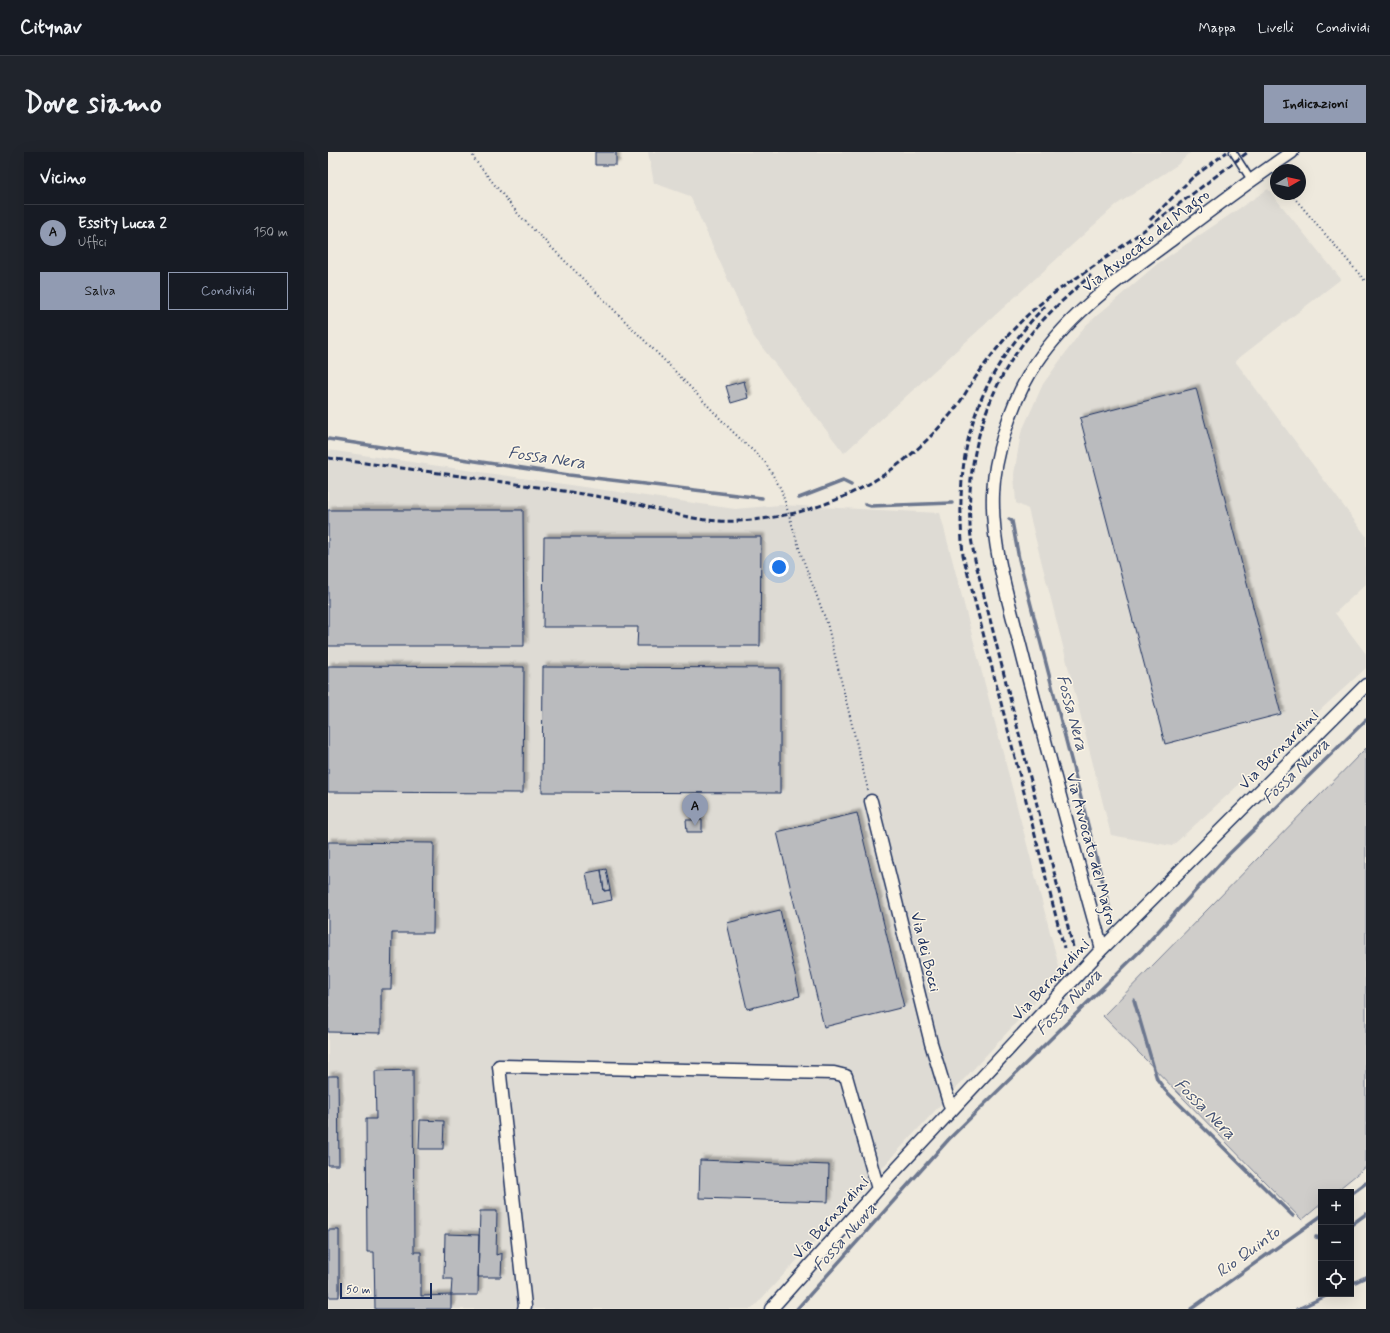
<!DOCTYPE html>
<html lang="it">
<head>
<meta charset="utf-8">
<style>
  :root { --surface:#171b24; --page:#20242c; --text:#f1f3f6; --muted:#9ea1a6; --line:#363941; --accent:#919bb2 }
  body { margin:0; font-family:Mynerve,sans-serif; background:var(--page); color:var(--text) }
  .controls { position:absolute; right:12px; bottom:12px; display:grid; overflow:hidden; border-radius:0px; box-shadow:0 4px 16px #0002 }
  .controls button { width:36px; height:36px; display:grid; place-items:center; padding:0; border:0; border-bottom:1px solid var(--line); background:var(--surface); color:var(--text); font:20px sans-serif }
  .compass { position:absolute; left:942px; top:12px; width:36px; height:36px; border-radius:50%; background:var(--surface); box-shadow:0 4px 16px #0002; rotate:81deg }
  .scale { position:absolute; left:12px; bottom:10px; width:92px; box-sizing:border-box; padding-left:4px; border:2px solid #1b2f5e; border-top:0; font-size:11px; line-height:14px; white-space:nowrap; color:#1b2f5e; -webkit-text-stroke:3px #fcf5e5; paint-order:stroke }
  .you { position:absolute; left:451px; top:415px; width:14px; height:14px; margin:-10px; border:3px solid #fff; border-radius:50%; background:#1a73e8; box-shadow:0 0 0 6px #1a73e833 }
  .badge { display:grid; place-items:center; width:26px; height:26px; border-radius:50%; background:var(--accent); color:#111; font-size:13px; font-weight:700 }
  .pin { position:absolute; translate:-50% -33px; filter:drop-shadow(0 1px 2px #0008) }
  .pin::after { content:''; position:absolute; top:21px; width:14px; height:12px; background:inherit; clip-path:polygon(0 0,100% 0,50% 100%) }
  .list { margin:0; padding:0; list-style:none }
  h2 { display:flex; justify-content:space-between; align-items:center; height:52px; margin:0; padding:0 16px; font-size:17px }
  h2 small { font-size:13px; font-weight:400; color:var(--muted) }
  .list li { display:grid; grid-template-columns:26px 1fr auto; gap:12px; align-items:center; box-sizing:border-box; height:56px; padding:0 16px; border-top:1px solid var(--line) }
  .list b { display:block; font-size:15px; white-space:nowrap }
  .list p { margin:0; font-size:13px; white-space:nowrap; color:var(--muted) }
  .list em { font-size:13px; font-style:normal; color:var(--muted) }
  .actions { display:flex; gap:8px; padding:12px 16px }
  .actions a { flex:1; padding:9px 0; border:1px solid var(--accent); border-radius:0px; text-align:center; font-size:14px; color:var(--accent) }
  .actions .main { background:var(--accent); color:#111 }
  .icon { flex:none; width:22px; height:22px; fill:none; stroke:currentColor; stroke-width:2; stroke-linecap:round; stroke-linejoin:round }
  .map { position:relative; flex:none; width:1038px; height:1157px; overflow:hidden; border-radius:0px }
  header { display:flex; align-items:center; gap:24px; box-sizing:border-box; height:56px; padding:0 20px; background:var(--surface); border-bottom:1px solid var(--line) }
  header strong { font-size:19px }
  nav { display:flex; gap:22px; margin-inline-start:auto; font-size:14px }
  .intro { display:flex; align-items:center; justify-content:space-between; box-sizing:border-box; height:96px; padding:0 24px }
  h1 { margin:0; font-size:28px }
  .button { padding:10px 18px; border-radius:0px; background:var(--accent); color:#111; font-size:14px; font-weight:700 }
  main { display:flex; gap:24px; padding:0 24px }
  aside { flex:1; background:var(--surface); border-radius:0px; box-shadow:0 4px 16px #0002 }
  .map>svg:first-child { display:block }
</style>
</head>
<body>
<header>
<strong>Citynav</strong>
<nav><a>Mappa</a><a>Livelli</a><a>Condividi</a></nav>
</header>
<div class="intro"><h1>Dove siamo</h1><a class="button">Indicazioni</a></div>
<main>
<aside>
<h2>Vicino<small></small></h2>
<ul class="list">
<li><span class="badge">A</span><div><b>Essity Lucca 2</b><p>Uffici</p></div><em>150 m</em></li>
</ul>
<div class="actions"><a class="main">Salva</a><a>Condividi</a></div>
</aside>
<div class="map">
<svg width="1038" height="1157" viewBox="0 0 1038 1157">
  <defs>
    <filter id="shadow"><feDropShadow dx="3.5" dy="-3.5" stdDeviation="1" flood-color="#0004"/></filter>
  </defs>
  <rect width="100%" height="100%" fill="#eee9dd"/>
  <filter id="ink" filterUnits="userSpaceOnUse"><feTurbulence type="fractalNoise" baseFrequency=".025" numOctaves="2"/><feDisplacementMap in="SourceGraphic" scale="8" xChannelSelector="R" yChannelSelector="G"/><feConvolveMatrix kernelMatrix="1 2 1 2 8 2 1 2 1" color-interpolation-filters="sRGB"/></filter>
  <g filter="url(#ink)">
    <path fill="#dedbd4" d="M320 0H863L849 13 788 53 516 301 426 185 362 44 326 31Z
      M940 37 1013 127 907 209 1038 384V432L1007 461 1038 502V516L844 694 783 683 700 357 688 351 686 322 693 281 715 232 757 174 829 112Z
      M0 298 407 357 452 353 612 361 733 822 424 1157H0Z"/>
    <path fill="#cfcdca" stroke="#757e94" d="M1038 596V1015L1007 1040H993V1052L974 1068 775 864Z"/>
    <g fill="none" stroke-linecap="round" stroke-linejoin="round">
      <path stroke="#6c778f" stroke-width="3.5" d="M0 287 241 323 434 346
        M471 346 515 329 523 333
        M537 352 543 354 624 351
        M681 367 684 369 691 407 783 762
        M806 848 829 927 837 938 965 1064
        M1023 1042 1038 1031
        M1023 1073 1038 1062
        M988 1085 993 1086
        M1023 1132 1038 1125
        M469 1157 621 987 815 796 899 704 1038 568
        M863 1157 993 1064
        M970 1157 1002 1142"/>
    </g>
    <path fill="#babbbe" stroke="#1b2f5e" filter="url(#shadow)" d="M267 0H288V13H267Z
      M416 229 420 246 403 251 398 234Z
      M868 236 953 562 837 592 752 266Z
      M0 358H195L196 494H0Z
      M216 385H433L432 494H309L310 475H215Z
      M0 514 196 515 195 641 0 640Z
      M215 515 452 516V641L214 640Z
      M529 661 576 855 496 875 449 680Z
      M358 668H374V680H359Z
      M0 690 106 691 105 781H64L63 837H53V881L0 880Z
      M278 717 282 738 276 739 273 718Z
      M273 718 276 739 282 738 284 748 264 752 258 721Z
      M452 758 472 844 419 857 399 771Z
      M85 918 86 1100H93V1144L123 1143V1157H47L46 1100H39L38 967H48L47 919Z
      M0 924H10L11 1013H0Z
      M92 968 116 969 115 997H91Z
      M372 1008 501 1013 500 1050 371 1046Z
      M152 1059H169L168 1103 174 1101 173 1125H150Z
      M0 1078H11V1145H0Z
      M117 1082 151 1083 150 1143H123L124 1127H116Z"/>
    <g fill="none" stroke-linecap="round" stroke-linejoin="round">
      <defs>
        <path id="lane" d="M905 0 923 28"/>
        <path id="street" d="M543 649 603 891 623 957
          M774 797C747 701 721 605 696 509 683 456 663 397 665 342 666 305 683 253 702 221 736 165 790 127 842 89 882 58 923 28 964 0
          M196 1157 197 1154 171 914 506 921 518 924 550 1037
          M443 1157 550 1037 774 797 1038 533"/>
      </defs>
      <use href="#lane" stroke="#1b2f5e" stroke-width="9"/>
      <use href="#street" stroke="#1b2f5e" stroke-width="15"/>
      <path stroke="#1b2f5e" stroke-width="2" stroke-dasharray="1 3" stroke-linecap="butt" d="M144 0 146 7 191 63 342 214 404 279 437 310 453 337 473 402 499 471 540 638
        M963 42 1038 130"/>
      <use href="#lane" stroke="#fcf5e5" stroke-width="6"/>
      <use href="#street" stroke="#fcf5e5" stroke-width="12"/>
      <path stroke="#1b2f5e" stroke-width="3" stroke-dasharray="6 3" stroke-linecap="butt" d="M822 68 864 26 899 0
        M717 154C644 231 626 300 635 403L736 796
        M0 306C95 319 190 331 285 347 327 355 367 372 411 369 498 364 571 327 626 258 635 247 641 234 650 222 666 199 684 177 705 158 726 139 756 122 779 105 827 71 873 35 920 0
        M745 795 647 408C645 397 642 384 642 372 638 302 660 231 706 178 723 158 744 140 763 123"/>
    </g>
  </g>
  <g text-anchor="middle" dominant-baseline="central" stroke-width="3" stroke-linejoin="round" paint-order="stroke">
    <g font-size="16" fill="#1b2f5e" stroke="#fcf5e5">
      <text transform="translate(818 89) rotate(-38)">Via Avvocato del Magro</text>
      <text transform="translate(951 598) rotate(-45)">Via Bernardini</text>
      <text transform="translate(763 697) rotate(75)">Via Avvocato del Magro</text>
      <text transform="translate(597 800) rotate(76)">Via dei Bocci</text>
      <text transform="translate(723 828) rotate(-47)">Via Bernardini</text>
      <text transform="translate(503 1066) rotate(-48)">Via Bernardini</text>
    </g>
    <g font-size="17" font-style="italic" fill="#445376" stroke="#fcf5e5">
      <text transform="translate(219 306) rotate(8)">Fossa Nera</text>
      <text transform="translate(744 561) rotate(75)">Fossa Nera</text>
      <text transform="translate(968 619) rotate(-44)">Fossa Nuova</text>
      <text transform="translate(741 850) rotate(-45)">Fossa Nuova</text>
      <text transform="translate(877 957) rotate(45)">Fossa Nera</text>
      <text transform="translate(517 1085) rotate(-48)">Fossa Nuova</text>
      <text transform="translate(920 1100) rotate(-36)">Rio Quinto</text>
    </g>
  </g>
</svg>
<div class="controls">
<button>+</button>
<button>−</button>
<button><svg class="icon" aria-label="locate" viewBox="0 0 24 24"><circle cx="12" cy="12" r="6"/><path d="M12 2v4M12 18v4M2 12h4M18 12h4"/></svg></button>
</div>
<svg class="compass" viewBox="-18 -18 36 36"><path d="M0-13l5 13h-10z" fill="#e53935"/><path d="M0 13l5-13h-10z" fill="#9ea1a6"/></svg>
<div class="scale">50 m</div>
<div class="you"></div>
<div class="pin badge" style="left:367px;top:674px">A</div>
</div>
</main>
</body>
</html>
